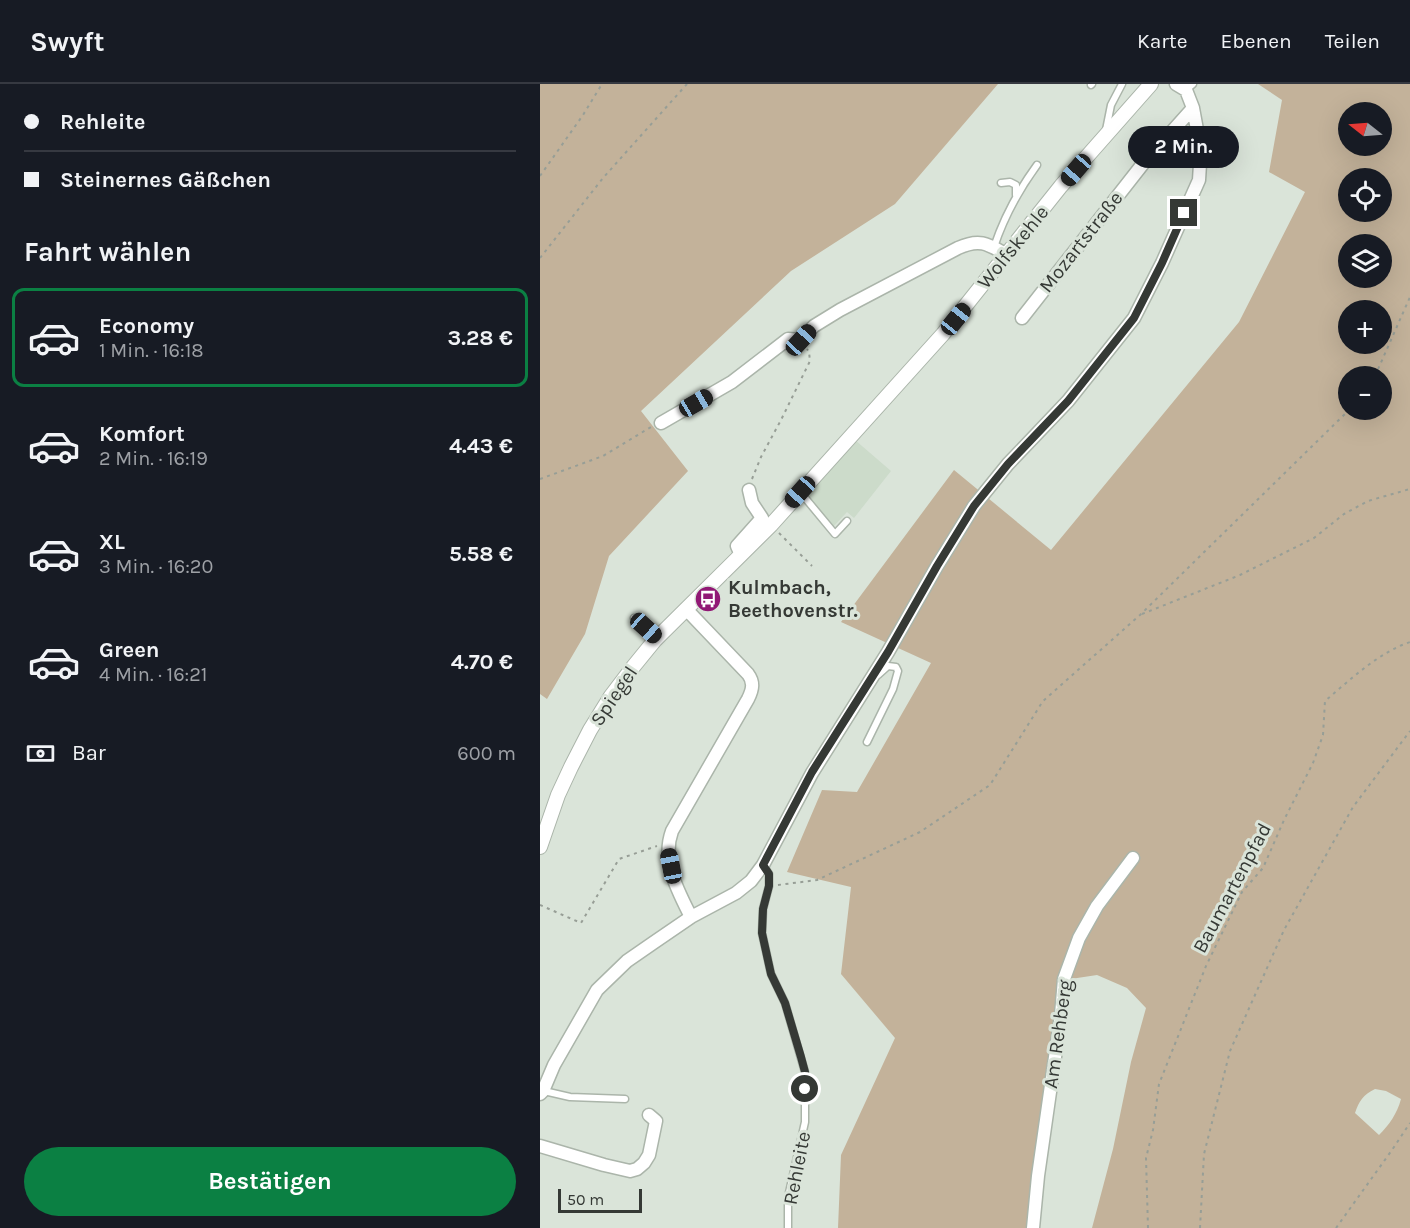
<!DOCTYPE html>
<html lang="de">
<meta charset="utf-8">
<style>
body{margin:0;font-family:Karla,sans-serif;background:#242831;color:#f1f3f6;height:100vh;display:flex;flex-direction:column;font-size:22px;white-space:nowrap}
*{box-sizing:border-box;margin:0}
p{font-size:20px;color:#9ea1a6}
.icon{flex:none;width:33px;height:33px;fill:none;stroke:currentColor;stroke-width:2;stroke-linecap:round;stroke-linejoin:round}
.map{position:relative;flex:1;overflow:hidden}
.panel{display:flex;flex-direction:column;background:#171b24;width:540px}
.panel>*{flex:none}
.guide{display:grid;align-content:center;height:132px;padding:0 24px;background:#171b24}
.needle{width:39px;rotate:287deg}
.buttons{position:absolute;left:798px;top:18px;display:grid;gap:12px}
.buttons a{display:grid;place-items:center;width:54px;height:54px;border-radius:50%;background:#171b24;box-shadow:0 6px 24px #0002;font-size:30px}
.scale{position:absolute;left:18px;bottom:15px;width:84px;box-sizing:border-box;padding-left:6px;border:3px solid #353935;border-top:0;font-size:16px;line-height:21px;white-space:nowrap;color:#353935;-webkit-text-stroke:4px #dae4d9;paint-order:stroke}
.end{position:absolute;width:27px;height:27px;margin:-14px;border:8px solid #353935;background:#fff;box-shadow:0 0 0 3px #fff}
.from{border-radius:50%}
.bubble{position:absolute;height:42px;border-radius:21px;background:#171b24;box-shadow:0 6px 24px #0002;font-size:20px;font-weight:700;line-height:42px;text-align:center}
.car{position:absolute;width:18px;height:36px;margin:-18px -9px;border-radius:8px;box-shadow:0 0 4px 2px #0007;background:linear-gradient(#222 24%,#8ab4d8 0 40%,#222 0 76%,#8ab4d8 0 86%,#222 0)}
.guide b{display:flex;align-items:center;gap:21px;height:57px;font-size:22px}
.guide b+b{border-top:2px solid #363941}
.guide i{width:15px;height:15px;background:#f1f3f6}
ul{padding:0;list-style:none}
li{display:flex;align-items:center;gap:18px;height:99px;margin:0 12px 9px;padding:0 12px;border:3px solid transparent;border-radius:12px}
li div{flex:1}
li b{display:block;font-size:22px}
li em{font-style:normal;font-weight:700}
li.current{border-color:#0b8043}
li>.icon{width:54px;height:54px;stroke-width:1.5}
h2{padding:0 24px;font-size:27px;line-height:72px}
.pay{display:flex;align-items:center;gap:15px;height:66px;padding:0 24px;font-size:22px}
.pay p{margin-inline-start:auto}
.cta{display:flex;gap:12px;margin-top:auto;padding:12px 24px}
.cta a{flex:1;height:69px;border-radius:36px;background:#0b8043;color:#fff;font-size:24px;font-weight:700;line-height:69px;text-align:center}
header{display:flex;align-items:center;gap:36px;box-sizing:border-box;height:84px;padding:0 30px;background:#171b24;border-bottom:2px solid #363941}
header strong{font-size:28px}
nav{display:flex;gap:33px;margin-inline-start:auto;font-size:21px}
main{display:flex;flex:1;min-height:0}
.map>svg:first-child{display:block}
</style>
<header>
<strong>Swyft</strong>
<nav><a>Karte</a><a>Ebenen</a><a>Teilen</a></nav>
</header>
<main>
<section class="panel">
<div class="guide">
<b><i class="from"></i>Rehleite</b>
<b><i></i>Steinernes Gäßchen</b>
</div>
<h2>Fahrt wählen</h2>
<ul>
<li class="current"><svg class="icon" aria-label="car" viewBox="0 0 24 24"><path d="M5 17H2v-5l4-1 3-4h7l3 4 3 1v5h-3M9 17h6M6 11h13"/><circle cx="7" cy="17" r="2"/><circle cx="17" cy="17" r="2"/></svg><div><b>Economy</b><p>1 Min. · 16:18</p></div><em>3.28 €</em></li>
<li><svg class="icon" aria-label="car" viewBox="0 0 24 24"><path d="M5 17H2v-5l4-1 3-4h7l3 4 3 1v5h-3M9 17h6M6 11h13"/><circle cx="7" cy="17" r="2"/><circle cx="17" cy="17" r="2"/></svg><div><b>Komfort</b><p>2 Min. · 16:19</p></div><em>4.43 €</em></li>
<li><svg class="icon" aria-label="car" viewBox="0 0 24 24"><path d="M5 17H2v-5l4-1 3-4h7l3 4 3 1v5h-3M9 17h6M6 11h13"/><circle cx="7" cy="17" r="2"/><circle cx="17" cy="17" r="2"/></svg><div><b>XL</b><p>3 Min. · 16:20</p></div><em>5.58 €</em></li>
<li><svg class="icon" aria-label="car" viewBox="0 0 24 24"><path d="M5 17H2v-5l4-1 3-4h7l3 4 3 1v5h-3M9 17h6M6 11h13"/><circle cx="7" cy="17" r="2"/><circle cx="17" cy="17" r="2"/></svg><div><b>Green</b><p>4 Min. · 16:21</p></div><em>4.70 €</em></li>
</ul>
<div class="pay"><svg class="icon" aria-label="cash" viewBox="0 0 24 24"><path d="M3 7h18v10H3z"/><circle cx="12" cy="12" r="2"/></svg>Bar<p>600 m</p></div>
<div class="cta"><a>Bestätigen</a></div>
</section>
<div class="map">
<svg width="870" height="1144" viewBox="0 0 870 1144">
<rect width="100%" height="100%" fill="#dae4d9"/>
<path fill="#ccdbca" d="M 315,356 L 351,387 L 314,434 L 307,428 L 293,443 L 275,423 L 269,413 L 270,408 Z"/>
<path fill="#c3b29a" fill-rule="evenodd" d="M 0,0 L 458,0 L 355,120 L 251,187 L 101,327 L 148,387 L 69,472 L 45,550 L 7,615 L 0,610 Z
M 718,0 L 870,0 L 870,1144 L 552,1144 L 573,1065 L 591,978 L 606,924 L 587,904 L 557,891 L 524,896 L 493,1144 L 298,1144 L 301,1071 L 355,954 L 301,890 L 311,803 L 247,788 L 282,706 L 317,708 L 391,579 L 301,538 L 414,386 L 511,466 L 699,238 L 765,108 L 729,88 L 742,16 ZM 808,28 L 842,28 L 842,62 L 808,62 ZM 808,94 L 842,94 L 842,128 L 808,128 ZM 808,160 L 842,160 L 842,194 L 808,194 ZM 808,226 L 842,226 L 842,260 L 808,260 ZM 808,292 L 842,292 L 842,326 L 808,326 ZM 835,1005 L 846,1007 L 861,1015 C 857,1030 849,1041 839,1051 L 815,1029 C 819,1017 823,1011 835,1005 Z"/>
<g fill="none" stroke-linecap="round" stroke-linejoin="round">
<defs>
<path id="service" d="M 551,1 L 552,0
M 646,6 L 653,0
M 566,46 L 571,21 L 582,0
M 461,99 L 470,98 L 476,101 L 476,111
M 454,163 C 464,133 478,107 497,81
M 261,409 L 295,450 L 307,437
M 94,534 L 117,553
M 327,658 L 353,605 L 358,587 L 356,583 L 348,582 L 338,591
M 223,781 L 229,790 L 229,802 L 223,825 L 222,849 L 231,890 L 245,919 L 265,988 L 265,1038 L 248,1113 L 248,1144
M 4,1007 L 30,1013 L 85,1015"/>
<path id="minor" d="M 482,234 L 602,81 L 653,24 L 646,6 L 636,0
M 121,339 L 192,298 L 248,255 L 260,256 L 274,242 L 300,226 L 418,164 C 440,154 448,160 467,171
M 201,471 L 197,462 L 222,434 L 212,419 L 209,406
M 146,525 L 208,590 C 214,598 213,605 208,615 L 132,747 C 121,777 138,807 151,833
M 0,1010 L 3,1007 L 14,981 L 57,906 L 87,877 L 113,859 L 151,833 L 196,809 L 211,797 L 223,781 L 272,689 L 348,568 L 397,482 L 434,422 L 468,380 L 528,317 L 594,234 L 622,179 L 659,96 L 660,80 L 660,62 L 653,24
M 0,1062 L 64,1081 L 90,1087 L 97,1085 L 104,1079 L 109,1071 L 116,1037 L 109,1031
M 493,1144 L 498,1092 L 521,931 L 524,895 L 539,854 L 557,822 L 593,774"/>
<path id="tertiary" d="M 0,763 L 18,711 L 31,683 L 50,646 L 71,612 L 93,583 L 115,556 L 231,441 L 403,250 L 521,102 L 611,0"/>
</defs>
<use href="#service" stroke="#abb5aa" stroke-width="9"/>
<use href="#minor" stroke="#abb5aa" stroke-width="15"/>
<use href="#tertiary" stroke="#abb5aa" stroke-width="16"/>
<path stroke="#979e96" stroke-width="2" stroke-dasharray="3 4.5" stroke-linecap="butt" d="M 0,92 L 43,31 L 62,0
M 0,174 L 63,94 L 147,0
M 835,292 L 870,213
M 0,395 L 63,372 L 111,343
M 212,395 L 221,373 L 241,336 L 270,277 L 269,268 L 267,265
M 239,449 L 272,482
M 602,530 L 700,491 L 774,454 L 804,430 L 828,417 L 870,405
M 238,801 L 277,796 L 380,748 L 450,701 L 503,617 L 600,531 L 809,326
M 0,821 L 41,839 L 79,775 L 117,762
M 608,1144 L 606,1074 L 613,1046 L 619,1000 L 666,882 L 702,808 L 723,784 L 744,736 L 773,679 L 783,651 L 785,617 C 811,595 838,569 870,558
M 660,1144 L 664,1070 L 690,967 L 744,846 L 813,723 L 870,647
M 796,1144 L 852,1066 L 870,1039"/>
<use href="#service" stroke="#fff" stroke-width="6"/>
<use href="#minor" stroke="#fff" stroke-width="12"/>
<use href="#tertiary" stroke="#fff" stroke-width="14"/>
</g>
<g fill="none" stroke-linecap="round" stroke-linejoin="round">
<path stroke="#353935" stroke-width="8" d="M 265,1005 L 265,988 L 261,973 L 245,919 L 231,890 L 222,849 L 223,825 L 229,802 L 229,790 L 223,781 L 272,688 L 348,568 L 397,482 L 434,422 L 468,380 L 528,317 L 594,234 L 622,179 L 644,129"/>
</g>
<defs>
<symbol id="bus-disc" viewBox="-11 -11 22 22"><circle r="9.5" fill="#911875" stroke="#dae4d9"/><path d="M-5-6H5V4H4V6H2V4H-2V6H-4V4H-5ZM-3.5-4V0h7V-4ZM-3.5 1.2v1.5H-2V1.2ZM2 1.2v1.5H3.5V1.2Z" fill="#fff"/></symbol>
</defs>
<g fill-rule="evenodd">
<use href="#bus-disc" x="153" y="500" width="30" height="30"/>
</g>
<g text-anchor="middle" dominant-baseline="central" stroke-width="6" stroke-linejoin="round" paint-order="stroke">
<g font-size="20" fill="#353935" stroke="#dae4d9">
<text transform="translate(541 158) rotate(-52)">Mozartstraße</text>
<text transform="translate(473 163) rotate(-51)">Wolfskehle</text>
<text transform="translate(74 612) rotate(-56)">Spiegel</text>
<text transform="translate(692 804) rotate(-62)">Baumartenpfad</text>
<text transform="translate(518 950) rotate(-82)">Am Rehberg</text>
<text transform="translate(257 1084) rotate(-79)">Rehleite</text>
</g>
<g font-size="20" font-weight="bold" fill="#353935" stroke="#dae4d9" text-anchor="start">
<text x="188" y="503">Kulmbach,<tspan x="188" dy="23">Beethovenstr.</tspan></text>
</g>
</g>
</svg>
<div class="buttons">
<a><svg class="needle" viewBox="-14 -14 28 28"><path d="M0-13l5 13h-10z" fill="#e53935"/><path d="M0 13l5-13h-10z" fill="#9ea1a6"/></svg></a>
<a><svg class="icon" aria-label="locate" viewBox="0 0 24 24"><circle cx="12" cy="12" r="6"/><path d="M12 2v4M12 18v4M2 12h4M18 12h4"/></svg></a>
<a><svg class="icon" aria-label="layers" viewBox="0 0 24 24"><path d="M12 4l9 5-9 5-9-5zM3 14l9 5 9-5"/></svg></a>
<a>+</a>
<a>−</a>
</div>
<div class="scale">50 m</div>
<i class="end from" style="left:265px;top:1005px"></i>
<i class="end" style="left:644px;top:129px"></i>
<div class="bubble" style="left:588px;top:42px;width:111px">2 Min.</div>
<i class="car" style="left:536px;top:86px;rotate:221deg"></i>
<i class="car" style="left:416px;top:235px;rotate:39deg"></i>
<i class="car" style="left:261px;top:256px;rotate:43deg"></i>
<i class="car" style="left:156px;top:319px;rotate:60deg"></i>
<i class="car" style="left:260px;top:408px;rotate:222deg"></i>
<i class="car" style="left:106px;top:544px;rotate:132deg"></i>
<i class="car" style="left:131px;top:782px;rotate:349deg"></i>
</div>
</main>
